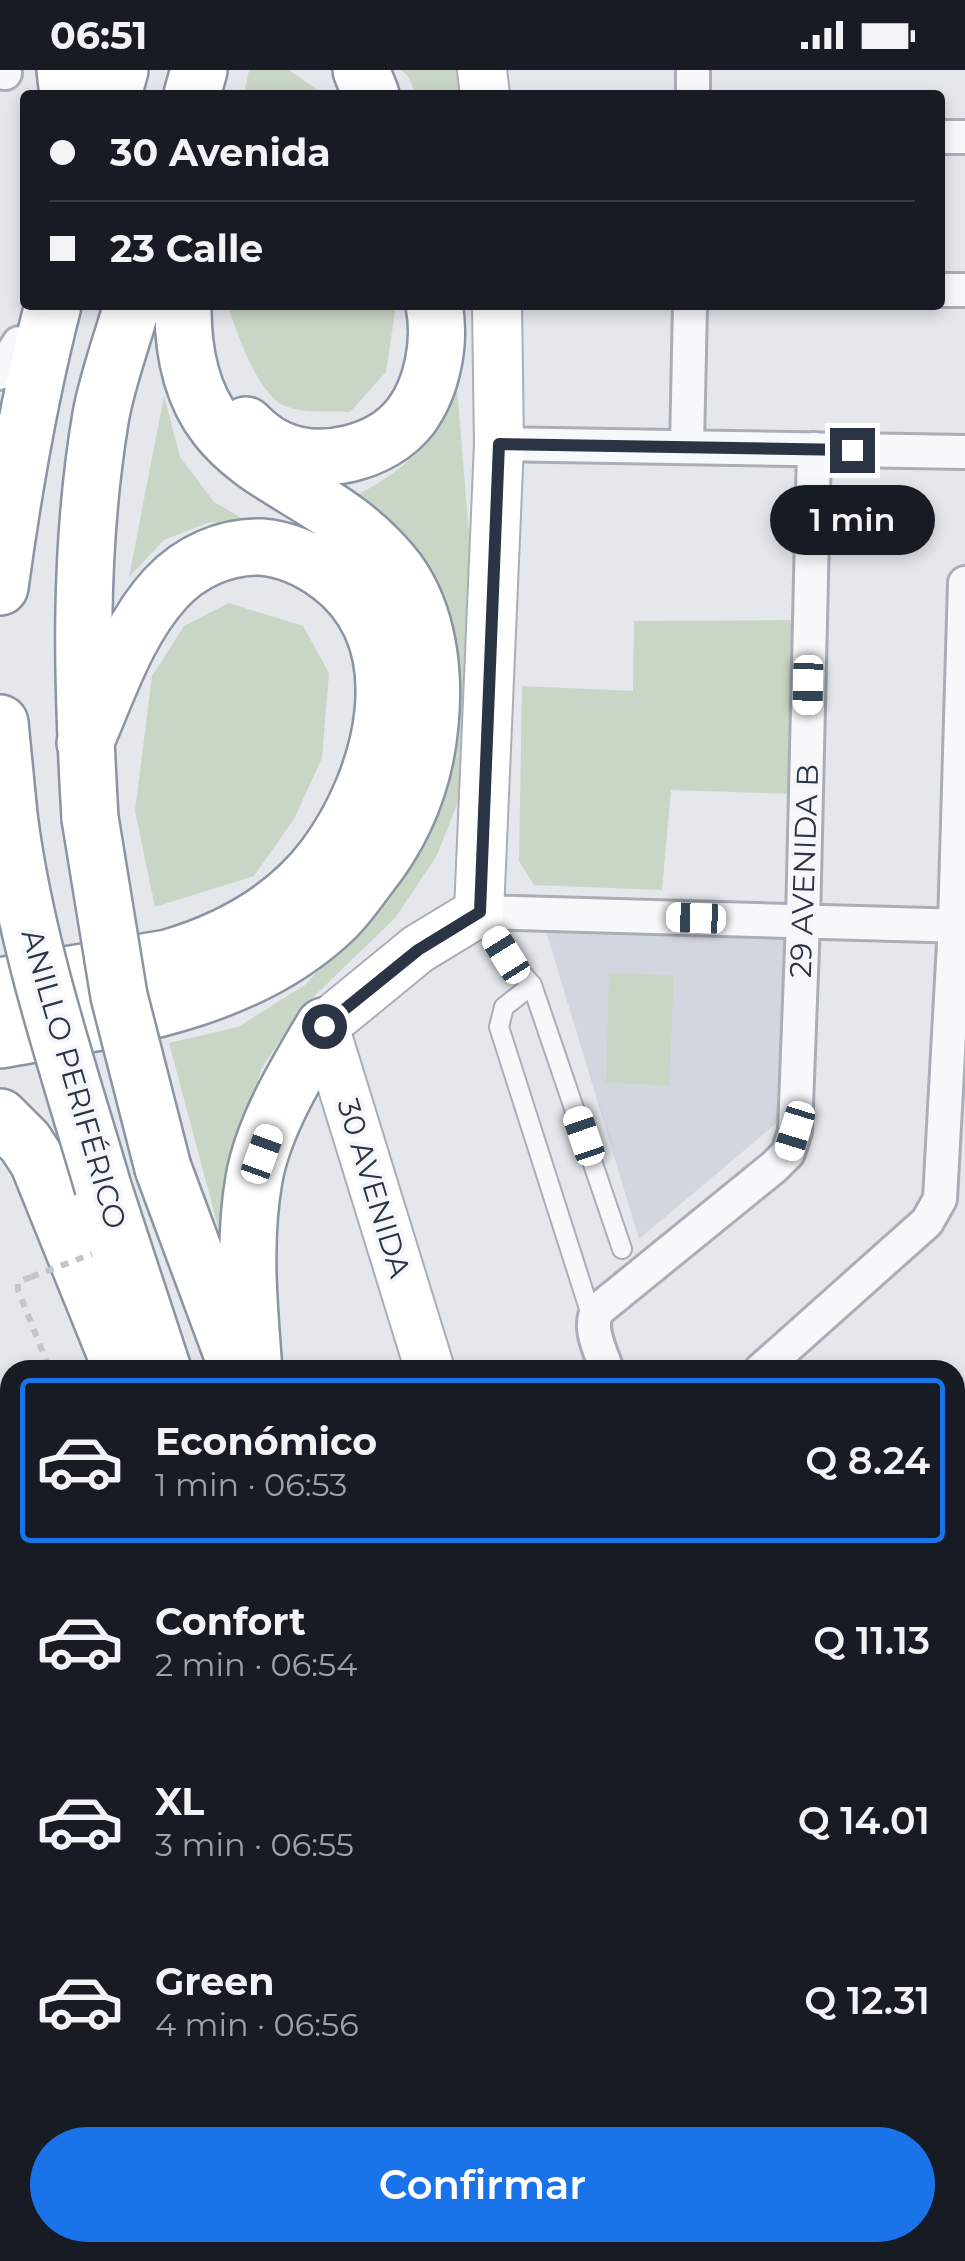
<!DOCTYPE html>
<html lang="es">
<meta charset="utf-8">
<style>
body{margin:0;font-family:Montserrat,sans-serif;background:#20242c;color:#f1f3f6;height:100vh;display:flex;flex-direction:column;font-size:38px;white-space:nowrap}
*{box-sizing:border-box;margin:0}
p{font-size:32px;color:#9ea1a6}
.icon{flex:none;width:55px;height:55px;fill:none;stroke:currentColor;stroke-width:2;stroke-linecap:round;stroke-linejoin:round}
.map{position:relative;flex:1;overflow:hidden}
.drawer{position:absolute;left:0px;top:1290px;width:965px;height:902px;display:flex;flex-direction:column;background:#171b24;border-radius:30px 30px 0 0;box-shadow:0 5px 15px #0003}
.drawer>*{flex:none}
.hud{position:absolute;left:20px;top:20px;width:925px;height:220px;border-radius:10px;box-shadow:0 5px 15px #0003;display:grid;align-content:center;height:220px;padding:0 30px;background:#171b24}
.end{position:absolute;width:45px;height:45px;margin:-22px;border:12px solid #2b3445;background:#fff;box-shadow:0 0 0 5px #fff}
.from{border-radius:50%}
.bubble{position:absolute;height:70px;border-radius:35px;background:#171b24;box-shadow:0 5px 15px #0003;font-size:32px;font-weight:600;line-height:70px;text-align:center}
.car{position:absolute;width:30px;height:60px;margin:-30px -15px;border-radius:12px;box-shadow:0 0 8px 2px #0007;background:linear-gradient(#fff 24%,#345 0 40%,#fff 0 76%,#345 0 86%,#fff 0)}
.hud b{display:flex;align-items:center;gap:35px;height:95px;font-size:38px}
.hud b+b{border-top:2px solid #363941}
.hud i{width:25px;height:25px;background:#f1f3f6}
ul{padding:18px 0 0;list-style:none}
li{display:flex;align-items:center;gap:30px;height:165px;margin:0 20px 15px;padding:0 10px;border:5px solid transparent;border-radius:10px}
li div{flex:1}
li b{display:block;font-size:38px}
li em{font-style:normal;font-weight:600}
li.selected{border-color:#1a73e8}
li>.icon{width:90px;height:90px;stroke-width:1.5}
.action{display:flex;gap:20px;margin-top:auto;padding:20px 30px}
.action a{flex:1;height:115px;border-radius:60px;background:#1a73e8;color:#fff;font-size:40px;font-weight:600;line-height:115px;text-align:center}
.status{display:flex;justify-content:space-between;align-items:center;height:70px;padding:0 50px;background:#171b24;direction:ltr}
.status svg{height:28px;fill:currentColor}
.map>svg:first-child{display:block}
</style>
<div class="status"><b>06:51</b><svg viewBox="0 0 49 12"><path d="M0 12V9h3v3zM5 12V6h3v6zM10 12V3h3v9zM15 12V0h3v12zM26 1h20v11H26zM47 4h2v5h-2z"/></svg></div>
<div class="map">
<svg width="965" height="2191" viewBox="0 0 965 2191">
<rect width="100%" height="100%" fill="#e4e7ec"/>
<path fill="#d2d6de" d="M 540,841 L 790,853 L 779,1051 L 639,1169 Z"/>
<path fill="#c9d6c5" d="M 249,0 L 289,0 L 325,25 L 244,25 Z
M 401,0 L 467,0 L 471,25 L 416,25 L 408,6 Z
M 227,235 L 396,235 L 386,302 L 350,342 C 331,341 296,344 279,333 C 254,314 238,264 227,235 Z
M 455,293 L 470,476 L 458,732 L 437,785 L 395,848 L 303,937 L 262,997 L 232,1098 L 228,1194 L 169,973 L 238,957 L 306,914 L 400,811 L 441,739 L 449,658 L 346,428 C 369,424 416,388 430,369 C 441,353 449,313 455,293 Z
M 164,326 L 180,387 L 214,432 L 259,458 L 210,452 L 164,470 L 129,507 Z
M 229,533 L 303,556 L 329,603 L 322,688 L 294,749 L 254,806 L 155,837 L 135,741 L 152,606 L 184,556 Z
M 799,550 L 793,724 L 671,720 L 662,820 L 534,815 L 519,791 L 522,616 L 633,621 L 634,551 Z
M 609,903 L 674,905 L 669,1016 L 606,1012 Z
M 965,1883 L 965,2148 L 955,2150 L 955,1887 Z"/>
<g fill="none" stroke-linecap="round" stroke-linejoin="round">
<defs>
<path id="lane" d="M 479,842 L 506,885 L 532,915 L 622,1179
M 532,915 L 504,937 L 499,957 L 592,1248"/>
<path id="street" d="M 0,1 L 5,3
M 693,25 L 693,0
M 940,67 L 965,67
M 940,220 L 965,220
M 0,303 L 19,273
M 499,374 L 965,382
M 687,376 L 690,235
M 479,842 L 965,856
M 607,1300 C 601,1282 587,1257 598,1240 L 774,1097 L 788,1083 L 795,1061 L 803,851 L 814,379
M 761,1300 L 927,1152 L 940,1129 L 955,855 L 965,513
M 0,1381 L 10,1411
M 0,1534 L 10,1530
M 955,1564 L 965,1555
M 0,1689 L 10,1686
M 955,1759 L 965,1750
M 0,1852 L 10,1849
M 0,2007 L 10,2018
M 151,2182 L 157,2191
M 299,2182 L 302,2191"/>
<path id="secondary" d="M 482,0 L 485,25
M 430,1300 L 324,956 L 418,879 L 479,842 L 499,374 L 497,235
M 955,1355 L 965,1347
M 424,2182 L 427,2191
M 645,2182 L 648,2191"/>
<path id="highway" d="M 65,0 L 68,25
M 361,0 L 371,25
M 113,25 L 120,0
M 192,25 L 199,0
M 246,355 C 255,364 265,373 277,378 C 319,398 382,384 411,346 C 433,316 441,271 434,235
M 0,517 C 13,422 29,328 53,235
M 0,653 L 9,745
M 90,748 C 82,612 78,481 101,345 C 108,308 122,271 132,235
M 0,916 L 168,888 C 229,870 286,839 325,787 C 383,709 420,573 330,505 C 310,490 286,479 261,477 C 225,476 190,492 166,518 C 127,560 108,621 85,673
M 0,970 C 116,949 247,934 336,847 C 348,835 358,820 369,806 C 404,762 425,711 430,654 C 435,604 429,545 398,502 C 315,393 181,415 183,235
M 0,1047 L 25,1072 L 38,1092 L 122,1300
M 163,1098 L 235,1292
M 103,1117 L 163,1300
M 254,1300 C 249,1237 243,1172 254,1109 C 263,1057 297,1001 324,956
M 480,2182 L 482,2191
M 561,2182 L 564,2191"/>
</defs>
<use href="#lane" stroke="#a9aeb7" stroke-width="22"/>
<use href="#street" stroke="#a9aeb7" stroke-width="38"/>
<use href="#secondary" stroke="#a9aeb7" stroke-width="52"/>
<use href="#highway" stroke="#8b94a3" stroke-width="60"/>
<path stroke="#c2c5cb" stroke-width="6" stroke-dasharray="8 8" stroke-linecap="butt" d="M 31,1207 L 18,1212 L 18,1220 L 50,1300"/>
<use href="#lane" stroke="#f7f8fa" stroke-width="18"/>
<use href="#street" stroke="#f7f8fa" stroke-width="32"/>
<use href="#secondary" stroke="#fff" stroke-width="48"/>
<use href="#highway" stroke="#fff" stroke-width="55"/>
<defs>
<path id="highway-bridge" d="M 9,745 C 25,872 67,994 103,1117
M 90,748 L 119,926 L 163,1098"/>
</defs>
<use href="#highway-bridge" stroke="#8b94a3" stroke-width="60" stroke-linecap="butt"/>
<path stroke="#c2c5cb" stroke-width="6" stroke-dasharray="8 8" stroke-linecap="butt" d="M 31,1207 L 92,1184"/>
<use href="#highway-bridge" stroke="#fff" stroke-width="55"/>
</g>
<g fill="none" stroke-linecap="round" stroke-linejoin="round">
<path stroke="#2b3445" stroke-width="12" d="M 324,956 L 418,880 L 480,842 L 499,374 L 852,380"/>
</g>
<g text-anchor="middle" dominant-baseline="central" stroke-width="8" stroke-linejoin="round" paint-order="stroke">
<g font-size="30" fill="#2b3445" stroke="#f4f6f9">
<text transform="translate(804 801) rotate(-88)">29 AVENIDA B</text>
<text transform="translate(74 1009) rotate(74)">ANILLO PERIFÉRICO</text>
<text transform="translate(374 1118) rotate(73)">30 AVENIDA</text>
</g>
</g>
</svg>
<i class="end from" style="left:324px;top:956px"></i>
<i class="end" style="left:852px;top:380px"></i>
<div class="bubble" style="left:770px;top:415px;width:165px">1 min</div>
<i class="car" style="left:808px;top:615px;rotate:181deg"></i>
<i class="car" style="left:696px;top:848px;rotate:272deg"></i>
<i class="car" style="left:506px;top:885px;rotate:328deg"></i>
<i class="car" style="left:795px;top:1061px;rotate:197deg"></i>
<i class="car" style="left:584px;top:1066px;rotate:341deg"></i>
<i class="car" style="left:262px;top:1084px;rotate:20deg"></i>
<div class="hud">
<b><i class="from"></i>30 Avenida</b>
<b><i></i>23 Calle</b>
</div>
<section class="drawer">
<ul>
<li class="selected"><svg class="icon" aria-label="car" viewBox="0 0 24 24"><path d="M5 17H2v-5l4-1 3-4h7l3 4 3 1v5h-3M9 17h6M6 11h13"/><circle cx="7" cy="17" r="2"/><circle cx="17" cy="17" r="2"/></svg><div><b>Económico</b><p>1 min · 06:53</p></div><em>Q 8.24</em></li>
<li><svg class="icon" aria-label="car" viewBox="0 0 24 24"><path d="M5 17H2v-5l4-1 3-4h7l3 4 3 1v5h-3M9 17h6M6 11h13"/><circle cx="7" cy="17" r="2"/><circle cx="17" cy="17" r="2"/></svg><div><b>Confort</b><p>2 min · 06:54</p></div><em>Q 11.13</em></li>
<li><svg class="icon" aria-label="car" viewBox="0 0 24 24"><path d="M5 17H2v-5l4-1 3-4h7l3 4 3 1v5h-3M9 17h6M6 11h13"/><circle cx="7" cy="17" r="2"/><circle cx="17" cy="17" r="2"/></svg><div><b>XL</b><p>3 min · 06:55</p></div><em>Q 14.01</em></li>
<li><svg class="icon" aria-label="car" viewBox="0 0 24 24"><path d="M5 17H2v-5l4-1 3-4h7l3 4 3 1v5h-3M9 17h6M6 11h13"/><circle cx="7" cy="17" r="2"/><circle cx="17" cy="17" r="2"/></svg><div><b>Green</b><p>4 min · 06:56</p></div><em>Q 12.31</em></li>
</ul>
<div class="action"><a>Confirmar</a></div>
</section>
</div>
